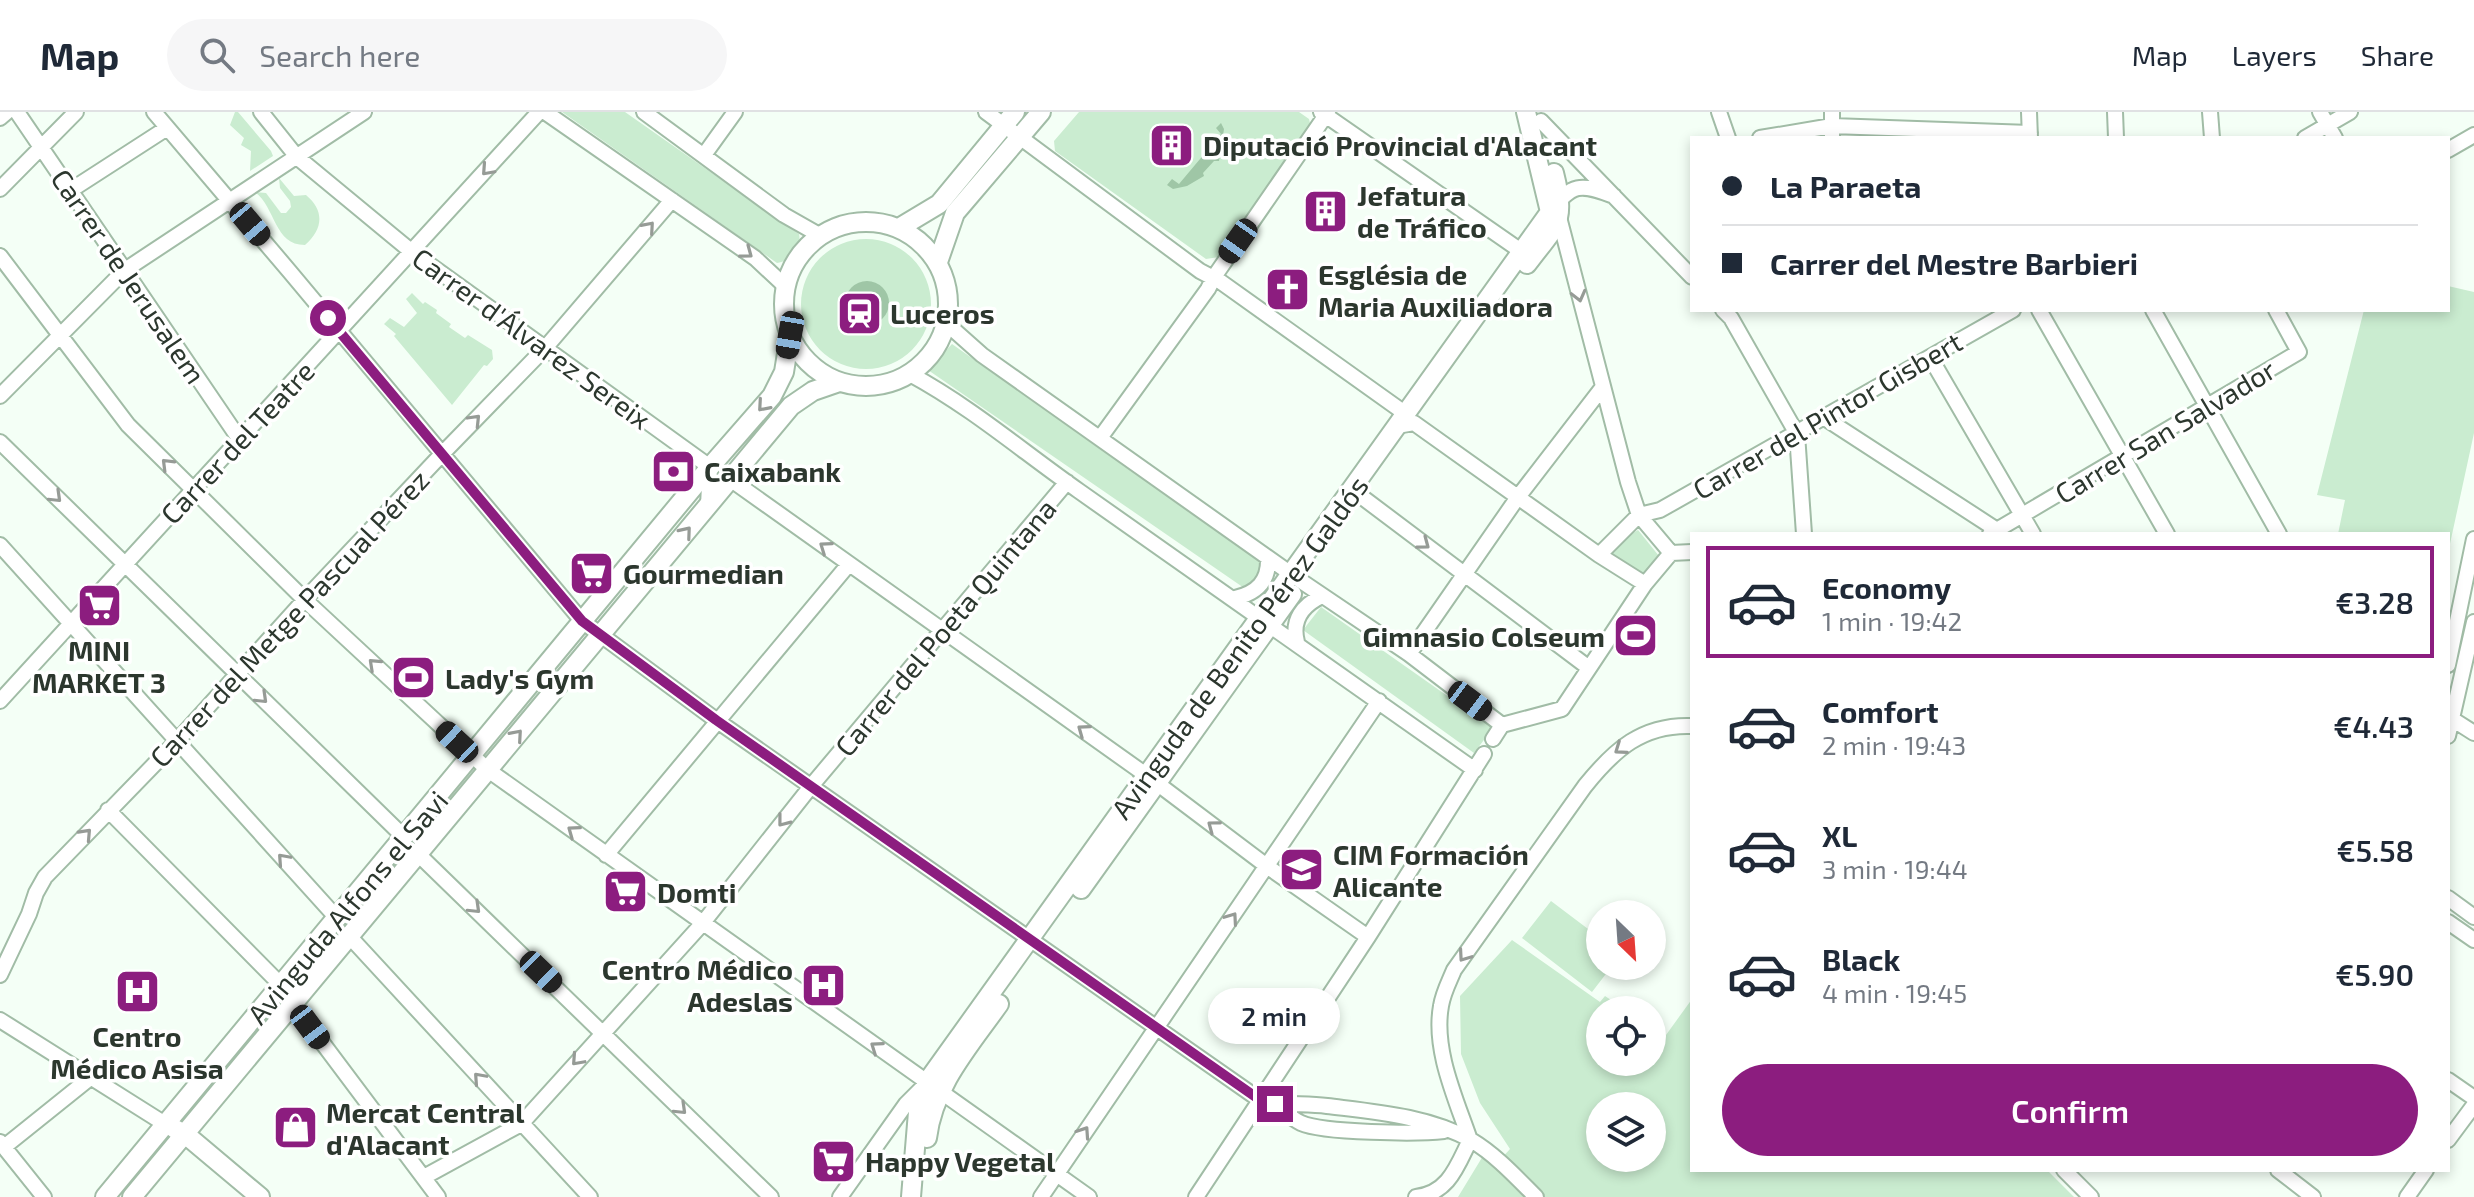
<!DOCTYPE html>
<meta charset="utf-8">
<style>
body{margin:0;font-family:"Exo 2",sans-serif;background:#f6f6f7;color:#1f2937;height:100vh;display:flex;flex-direction:column;font-size:30px;white-space:nowrap}
*{box-sizing:border-box;margin:0}
p{font-size:26px;color:#747a83}
.icon{flex:none;width:44px;height:44px;fill:none;stroke:currentColor;stroke-width:2;stroke-linecap:round;stroke-linejoin:round}
.map{position:relative;flex:1;overflow:hidden}
.details{position:absolute;left:1690px;top:420px;width:760px;height:640px;display:flex;flex-direction:column;background:#fff;border-radius:0px;box-shadow:0 4px 12px #0003}
.details>*{flex:none}
.hud{position:absolute;left:1690px;top:24px;width:760px;height:176px;border-radius:0px;box-shadow:0 4px 12px #0003;display:grid;align-content:center;height:176px;padding:0 32px;background:#fff}
.needle{width:52px;rotate:155deg}
.buttons{position:absolute;left:1586px;top:788px;display:grid;gap:16px}
.buttons a{display:grid;place-items:center;width:80px;height:80px;border-radius:50%;background:#fff;box-shadow:0 4px 12px #0003;font-size:40px}
.end{position:absolute;width:36px;height:36px;margin:-18px;border:10px solid #8c1d7f;background:#fff;box-shadow:0 0 0 4px #fff}
.from{border-radius:50%}
.bubble{position:absolute;height:56px;border-radius:28px;background:#fff;box-shadow:0 4px 12px #0003;font-size:26px;font-weight:600;line-height:56px;text-align:center}
.car{position:absolute;width:24px;height:48px;margin:-24px -12px;border-radius:10px;box-shadow:0 0 6px 2px #0007;background:linear-gradient(#222 24%,#8ab4d8 0 40%,#222 0 76%,#8ab4d8 0 86%,#222 0)}
.hud b{display:flex;align-items:center;gap:28px;height:76px;font-size:30px}
.hud b+b{border-top:2px solid #e0e1e3}
.hud i{width:20px;height:20px;background:#1f2937}
ul{padding:14px 0 0;list-style:none}
li{display:flex;align-items:center;gap:24px;height:112px;margin:0 16px 12px;padding:0 16px;border:4px solid transparent;border-radius:0px}
li div{flex:1}
li b{display:block;font-size:30px}
li em{font-style:normal;font-weight:600}
li.on{border-color:#8c1d7f}
li>.icon{width:72px;height:72px;stroke-width:1.5}
.button{display:flex;gap:16px;margin-top:auto;padding:16px 32px}
.button a{flex:1;height:92px;border-radius:48px;background:#8c1d7f;color:#fff;font-size:32px;font-weight:600;line-height:92px;text-align:center}
header{display:flex;align-items:center;gap:48px;box-sizing:border-box;height:112px;padding:0 40px;background:#fff;border-bottom:2px solid #e0e1e3}
header strong{font-size:38px}
nav{display:flex;gap:44px;margin-inline-start:auto;font-size:28px}
.search{width:560px;height:72px;background:#f6f6f7;display:flex;align-items:center;gap:20px;box-sizing:border-box;padding:0 28px;border-radius:44px;color:#747a83;font-size:30px}
.map>svg:first-child{display:block}
</style>
<header>
<strong>Map</strong>
<div class="search"><svg class="icon" aria-label="search" viewBox="0 0 24 24"><circle cx="10" cy="10" r="6"/><path d="M15 15l6 6"/></svg>Search here</div>
<nav><a>Map</a><a>Layers</a><a>Share</a></nav>
</header>
<div class="map">
<svg width="2474" height="1085" viewBox="0 0 2474 1085">
<rect width="100%" height="100%" fill="#f4fff6"/>
<path fill="#caecd0" fill-rule="evenodd" d="M 235,0 L 238,0 L 271,39 L 273,44 L 250,59 L 251,39 L 241,33 L 244,26 L 230,13 Z
M 562,0 L 625,0 L 799,122 C 802,136 792,149 777,151 Z
M 1079,0 L 1299,0 L 1309,7 L 1311,16 L 1219,145 L 1206,147 L 1055,39 L 1054,29 Z
M 279,66 L 294,84 L 306,83 C 325,99 323,117 305,133 C 274,133 276,96 255,80 L 266,81 L 281,101 L 286,101 L 291,95 L 290,89 L 280,76 Z
M801 192a65 65 0 1 1 130 0a65 65 0 1 1-130 0Z
M 2448,174 L 2474,180 L 2474,321 L 2448,441 L 2448,422 L 2338,422 L 2345,388 L 2317,383 L 2364,198 L 2448,198 Z
M 412,181 L 423,192 L 425,190 L 437,198 L 436,201 L 451,212 L 449,215 L 465,226 L 468,223 L 492,238 L 493,247 L 487,254 L 484,253 L 452,293 L 394,224 L 396,222 L 384,212 L 390,206 L 404,215 L 417,201 L 406,187 Z
M 952,232 L 1264,453 L 1247,478 L 928,258 Z
M 1638,418 L 1659,444 L 1642,466 L 1607,443 L 1620,429 Z
M 1321,495 L 1493,616 L 1474,641 L 1303,518 Z
M 1551,789 L 1600,826 L 1600,854 L 1612,854 L 1592,880 L 1522,826 Z
M 1512,828 L 1600,890 L 1605,884 L 1626,898 L 1600,898 L 1600,950 L 1652,950 L 1652,915 L 1666,923 L 1692,887 L 1692,1058 L 2047,1058 L 2074,1085 L 1458,1085 L 1486,1039 L 1499,1049 L 1510,1037 L 1480,991 L 1461,942 L 1460,884 ZM 1600,994 L 1652,994 L 1652,1046 L 1600,1046 Z"/>
<path fill="#9fc6a6" d="M 1221,11 L 1224,17 L 1219,49 L 1214,49 L 1203,61 L 1204,64 L 1187,74 L 1173,77 L 1167,73 L 1172,67 L 1179,72 L 1221,22 L 1216,16 Z
M845 191a22 22 0 1 1 44 0a22 22 0 1 1-44 0Z"/>
<g fill="none" stroke-linecap="round" stroke-linejoin="round">
<defs>
<path id="minor" d="M 17,0 L 240,328
M 154,0 L 290,160 L 582,509 L 716,608 L 1260,988 C 1282,994 1304,991 1327,994 C 1375,1000 1428,1004 1471,1028 C 1496,1043 1516,1065 1536,1085
M 261,0 L 297,45 L 412,140 L 710,355 L 708,393
M 545,0 L 755,146 L 785,174
M 644,0 L 784,103 L 821,124
M 986,0 L 1200,159 L 1221,170 L 1406,302
M 1321,0 L 1521,139
M 1719,0 L 1728,26
M 2029,0 L 2030,26
M 2115,0 L 2116,26
M 2210,0 L 2212,26
M 2320,0 L 2335,26
M 0,6 L 7,0
M 1541,9 L 1692,165
M 1760,26 L 1832,14 L 2030,21
M 1832,26 L 1832,0
M 2305,26 L 2350,0
M 2448,38 L 2474,23
M 704,43 L 735,0
M 0,77 L 76,0
M 71,78 L 167,16
M 1614,84 C 1580,71 1572,71 1550,100 L 1560,109 L 1628,370 L 1639,403 L 1671,441
M 0,144 L 128,313 L 305,488 L 488,658 L 1089,1085
M 1723,198 L 1731,206 L 1797,322 L 1804,422
M 2039,198 L 2167,422
M 2153,198 L 2279,422
M 946,211 L 982,243 L 1301,469 L 1409,542 L 1502,613
M 1930,245 L 2033,422
M 910,262 C 971,295 1022,339 1079,379 C 1211,471 1343,564 1475,658
M 0,284 L 125,158 L 364,0
M 1823,305 L 1997,418
M 1397,314 L 1414,311 L 1599,443 L 1645,472
M 1100,326 L 1208,177 L 1214,165 L 1328,0
M 0,330 L 404,725
M 730,367 L 1146,663
M 1362,385 L 1589,556
M 1639,403 L 1660,398 L 2013,198
M 1990,422 L 2299,240 L 2276,198
M 0,433 L 336,805
M 1671,441 L 1692,440
M 1599,443 L 1639,403
M 1235,486 C 1257,481 1269,469 1268,446
M 1297,530 C 1291,508 1303,493 1322,484
M 1409,542 L 1518,385 L 1602,276
M 2448,553 L 2474,427
M 0,589 L 539,0
M 2452,607 L 2474,621
M 1502,613 L 1562,597 L 1645,472 L 1671,441
M 2448,624 L 2474,510
M 1493,627 L 1502,613
M 1158,672 L 1268,755 L 1368,825
M 108,698 L 281,873 L 294,893 L 438,1085
M 418,742 L 771,1085
M 606,743 L 849,452
M 2448,786 L 2474,805
M 2448,810 L 2474,828
M 350,825 L 590,1085
M 0,863 L 29,802 L 36,781 L 45,765 L 177,629 L 309,483 L 442,342 L 546,235 L 672,88
M 0,908 L 165,1012
M 2448,968 L 2474,986
M 1276,993 C 1284,999 1292,1007 1301,1011 C 1323,1021 1418,1022 1444,1019
M 1470,1028 C 1456,987 1433,938 1441,894 C 1443,881 1449,870 1454,858 L 1585,674 C 1614,638 1642,612 1692,614
M 2448,1028 L 2474,993
M 0,1030 L 44,1085
M 4,1035 L 90,966
M 2064,1058 L 2091,1085
M 2278,1058 L 2313,1085
M 424,1065 L 521,1012 L 702,812 L 812,673 L 1067,370
M 840,1085 L 906,992 L 924,974
M 1041,1085 L 1379,589
M 1196,1085 L 1368,825 L 1484,642
M 1416,1085 C 1449,1081 1457,1054 1470,1028
M 2407,1085 L 2426,1058"/>
<path id="major" d="M784 192a82 82 0 1 1 164 0a82 82 0 1 1-164 0Z
M 899,116 L 939,92 L 1015,0
M 938,150 L 955,101 L 1041,0
M 1527,152 C 1556,113 1567,111 1554,61
M 1081,777 L 1292,482
M 175,1017 L 185,1022 L 260,1085
M 927,1026 C 933,974 970,933 999,892
M 105,1085 L 710,355 L 772,284 L 784,260 L 790,223
M 132,1085 L 791,294 L 813,279 L 839,270
M 911,1085 L 918,1000 L 927,970 L 1550,100 L 1526,0"/>
</defs>
<use href="#minor" stroke="#a1bca6" stroke-width="18"/>
<use href="#major" stroke="#a1bca6" stroke-width="22"/>
<use href="#minor" stroke="#fff" stroke-width="14"/>
<use href="#major" stroke="#fff" stroke-width="18"/>
</g>
<defs><path id="oneway-chevron" d="M-2-3.5L2.5 0L-2 3.5" fill="none" stroke-width="1.6" stroke-linecap="round" stroke-linejoin="round" transform="scale(2)"/></defs>
<g stroke="#969b96">
<use href="#oneway-chevron" transform="translate(487 58) rotate(132)"/>
<use href="#oneway-chevron" transform="translate(649 115) rotate(-49)"/>
<use href="#oneway-chevron" transform="translate(747 141) rotate(37)"/>
<use href="#oneway-chevron" transform="translate(1579 184) rotate(76)"/>
<use href="#oneway-chevron" transform="translate(763 294) rotate(131)"/>
<use href="#oneway-chevron" transform="translate(475 308) rotate(-46)"/>
<use href="#oneway-chevron" transform="translate(167 352) rotate(-135)"/>
<use href="#oneway-chevron" transform="translate(56 385) rotate(44)"/>
<use href="#oneway-chevron" transform="translate(686 420) rotate(-50)"/>
<use href="#oneway-chevron" transform="translate(1424 432) rotate(37)"/>
<use href="#oneway-chevron" transform="translate(825 435) rotate(-145)"/>
<use href="#oneway-chevron" transform="translate(374 552) rotate(-137)"/>
<use href="#oneway-chevron" transform="translate(262 586) rotate(44)"/>
<use href="#oneway-chevron" transform="translate(1083 618) rotate(-144)"/>
<use href="#oneway-chevron" transform="translate(517 623) rotate(-49)"/>
<use href="#oneway-chevron" transform="translate(1620 637) rotate(145)"/>
<use href="#oneway-chevron" transform="translate(783 709) rotate(128)"/>
<use href="#oneway-chevron" transform="translate(1213 714) rotate(-143)"/>
<use href="#oneway-chevron" transform="translate(573 719) rotate(-144)"/>
<use href="#oneway-chevron" transform="translate(86 722) rotate(-47)"/>
<use href="#oneway-chevron" transform="translate(283 747) rotate(-132)"/>
<use href="#oneway-chevron" transform="translate(475 796) rotate(44)"/>
<use href="#oneway-chevron" transform="translate(1232 806) rotate(-55)"/>
<use href="#oneway-chevron" transform="translate(1464 844) rotate(125)"/>
<use href="#oneway-chevron" transform="translate(876 935) rotate(-145)"/>
<use href="#oneway-chevron" transform="translate(577 948) rotate(132)"/>
<use href="#oneway-chevron" transform="translate(479 966) rotate(-132)"/>
<use href="#oneway-chevron" transform="translate(681 997) rotate(44)"/>
<use href="#oneway-chevron" transform="translate(1084 1020) rotate(-56)"/>
</g>
<g fill="none" stroke-linecap="round" stroke-linejoin="round">
<path stroke="#8c1d7f" stroke-width="10" d="M 328,206 L 582,509 L 716,608 L 1250,981 L 1260,988 L 1275,992"/>
</g>
<defs>
<symbol id="building-square" viewBox="-11 -11 22 22"><rect x="-9" y="-9" width="18" height="18" rx="4" fill="#8c1d7f" stroke="#fff"/><path d="M-4-6H4V6H1V3H-1V6H-4ZM-2.5-4.3h1.7v1.8h-1.7ZM.8-4.3h1.7v1.8H.8ZM-2.5-1h1.7V.8h-1.7ZM.8-1h1.7V.8H.8Z" fill="#fff"/></symbol>
<symbol id="church-square" viewBox="-11 -11 22 22"><rect x="-9" y="-9" width="18" height="18" rx="4" fill="#8c1d7f" stroke="#fff"/><path d="M-1.2-6h2.4v3.5h3.3v2.4h-3.3V6h-2.4V-.1h-3.3v-2.4h3.3Z" fill="#fff"/></symbol>
<symbol id="station-square" viewBox="-11 -11 22 22"><rect x="-9" y="-9" width="18" height="18" rx="4" fill="#8c1d7f" stroke="#fff"/><path d="M-3-6H3Q5-6 5-4V2Q5 4 3 4L4.5 6H3L1.5 4h-3L-3 6H-4.5L-3 4Q-5 4-5 2V-4Q-5-6-3-6ZM-3.5-4v3h7v-3ZM-3.5 1v1.5H-2V1ZM2 1v1.5H3.5V1Z" fill="#fff"/></symbol>
<symbol id="bank-square" viewBox="-11 -11 22 22"><rect x="-9" y="-9" width="18" height="18" rx="4" fill="#8c1d7f" stroke="#fff"/><path d="M-6-4H6V4H-6ZM0-2.3a2.3 2.3 0 1 0 0 4.6a2.3 2.3 0 1 0 0-4.6Z" fill="#fff"/></symbol>
<symbol id="supermarket-square" viewBox="-11 -11 22 22"><rect x="-9" y="-9" width="18" height="18" rx="4" fill="#8c1d7f" stroke="#fff"/><path d="M-6-5.5h2.5l.6 2H6L4.5 2H-2.5L-4.4-4H-6ZM-1.5 3.2a1.3 1.3 0 1 0 .1 0ZM3 3.2a1.3 1.3 0 1 0 .1 0Z" fill="#fff"/></symbol>
<symbol id="stadium-square" viewBox="-11 -11 22 22"><rect x="-9" y="-9" width="18" height="18" rx="4" fill="#8c1d7f" stroke="#fff"/><path d="M0-5a6.5 5 0 1 0 0 10a6.5 5 0 1 0 0-10ZM-3.5-1.8h7v3.6h-7Z" fill="#fff"/></symbol>
<symbol id="university-square" viewBox="-11 -11 22 22"><rect x="-9" y="-9" width="18" height="18" rx="4" fill="#8c1d7f" stroke="#fff"/><path d="M0-5L7-2L0 1L-7-2ZM-4 1L0 2.5L4 1V4Q0 6-4 4Z" fill="#fff"/></symbol>
<symbol id="hospital-square" viewBox="-11 -11 22 22"><rect x="-9" y="-9" width="18" height="18" rx="4" fill="#8c1d7f" stroke="#fff"/><path d="M-5-5h3v3.5h4V-5h3V5h-3V1.5h-4V5h-3Z" fill="#fff"/></symbol>
<symbol id="shop-square" viewBox="-11 -11 22 22"><rect x="-9" y="-9" width="18" height="18" rx="4" fill="#8c1d7f" stroke="#fff"/><path d="M-5-2.5h2.3a2.7 3.5 0 0 1 5.4 0H5L5.5 6h-11ZM-1.5-2.5h3a1.5 2.3 0 0 0-3 0Z" fill="#fff"/></symbol>
</defs>
<g fill-rule="evenodd">
<use href="#building-square" x="1146" y="8" width="51" height="51"/>
<use href="#building-square" x="1300" y="74" width="51" height="51"/>
<use href="#church-square" x="1262" y="152" width="51" height="51"/>
<use href="#station-square" x="834" y="176" width="51" height="51"/>
<use href="#bank-square" x="648" y="334" width="51" height="51"/>
<use href="#supermarket-square" x="566" y="436" width="51" height="51"/>
<use href="#supermarket-square" x="74" y="468" width="51" height="51"/>
<use href="#stadium-square" x="1610" y="498" width="51" height="51"/>
<use href="#stadium-square" x="388" y="540" width="51" height="51"/>
<use href="#university-square" x="1276" y="732" width="51" height="51"/>
<use href="#supermarket-square" x="600" y="754" width="51" height="51"/>
<use href="#hospital-square" x="798" y="848" width="51" height="51"/>
<use href="#hospital-square" x="112" y="854" width="51" height="51"/>
<use href="#shop-square" x="270" y="990" width="51" height="51"/>
<use href="#supermarket-square" x="808" y="1024" width="51" height="51"/>
</g>
<g text-anchor="middle" dominant-baseline="central" stroke-width="7" stroke-linejoin="round" paint-order="stroke">
<g font-size="28" font-weight="bold" fill="#2c372e" stroke="#fff" text-anchor="start">
<text x="1203" y="33">Diputació Provincial d'Alacant</text>
<text x="1357" y="83">Jefatura<tspan x="1357" dy="32">de Tráfico</tspan></text>
<text x="1318" y="162">Església de<tspan x="1318" dy="32">Maria Auxiliadora</tspan></text>
<text x="890" y="201">Luceros</text>
<text x="704" y="359">Caixabank</text>
<text x="623" y="461">Gourmedian</text>
<text x="1605" y="524" text-anchor="end">Gimnasio Colseum</text>
<text x="99" y="538" text-anchor="middle">MINI<tspan x="99" dy="32">MARKET 3</tspan></text>
<text x="445" y="566">Lady's Gym</text>
<text x="1333" y="742">CIM Formación<tspan x="1333" dy="32">Alicante</tspan></text>
<text x="657" y="780">Domti</text>
<text x="793" y="857" text-anchor="end">Centro Médico<tspan x="793" dy="32">Adeslas</tspan></text>
<text x="137" y="924" text-anchor="middle">Centro<tspan x="137" dy="32">Médico Asisa</tspan></text>
<text x="326" y="1000">Mercat Central<tspan x="326" dy="32">d'Alacant</tspan></text>
<text x="865" y="1049">Happy Vegetal</text>
</g>
<g font-size="28" fill="#2c372e" stroke="#fff">
<text transform="translate(129 164) rotate(56)">Carrer de Jerusalem</text>
<text transform="translate(532 226) rotate(36)">Carrer d'Álvarez Sereix</text>
<text transform="translate(1827 303) rotate(-30)">Carrer del Pintor Gisbert</text>
<text transform="translate(2165 319) rotate(-31)">Carrer San Salvador</text>
<text transform="translate(237 330) rotate(-47)">Carrer del Teatre</text>
<text transform="translate(289 506) rotate(-47)">Carrer del Metge Pascual Pérez</text>
<text transform="translate(945 515) rotate(-50)">Carrer del Poeta Quintana</text>
<text transform="translate(1239 535) rotate(-54)">Avinguda de Benito Pérez Galdós</text>
<text transform="translate(347 795) rotate(-50)">Avinguda Alfons el Savi</text>
</g>
</g>
</svg>
<div class="buttons">
<a><svg class="needle" viewBox="-14 -14 28 28"><path d="M0-13l5 13h-10z" fill="#e53935"/><path d="M0 13l5-13h-10z" fill="#747a83"/></svg></a>
<a><svg class="icon" aria-label="locate" viewBox="0 0 24 24"><circle cx="12" cy="12" r="6"/><path d="M12 2v4M12 18v4M2 12h4M18 12h4"/></svg></a>
<a><svg class="icon" aria-label="layers" viewBox="0 0 24 24"><path d="M12 4l9 5-9 5-9-5zM3 14l9 5 9-5"/></svg></a>
</div>
<i class="end from" style="left:328px;top:206px"></i>
<i class="end" style="left:1275px;top:992px"></i>
<div class="bubble" style="left:1208px;top:876px;width:132px">2 min</div>
<i class="car" style="left:250px;top:112px;rotate:140deg"></i>
<i class="car" style="left:1238px;top:129px;rotate:215deg"></i>
<i class="car" style="left:790px;top:223px;rotate:190deg"></i>
<i class="car" style="left:1470px;top:589px;rotate:127deg"></i>
<i class="car" style="left:457px;top:630px;rotate:313deg"></i>
<i class="car" style="left:541px;top:860px;rotate:134deg"></i>
<i class="car" style="left:310px;top:915px;rotate:143deg"></i>
<div class="hud">
<b><i class="from"></i>La Paraeta</b>
<b><i></i>Carrer del Mestre Barbieri</b>
</div>
<section class="details">
<ul>
<li class="on"><svg class="icon" aria-label="car" viewBox="0 0 24 24"><path d="M5 17H2v-5l4-1 3-4h7l3 4 3 1v5h-3M9 17h6M6 11h13"/><circle cx="7" cy="17" r="2"/><circle cx="17" cy="17" r="2"/></svg><div><b>Economy</b><p>1 min · 19:42</p></div><em>€3.28</em></li>
<li><svg class="icon" aria-label="car" viewBox="0 0 24 24"><path d="M5 17H2v-5l4-1 3-4h7l3 4 3 1v5h-3M9 17h6M6 11h13"/><circle cx="7" cy="17" r="2"/><circle cx="17" cy="17" r="2"/></svg><div><b>Comfort</b><p>2 min · 19:43</p></div><em>€4.43</em></li>
<li><svg class="icon" aria-label="car" viewBox="0 0 24 24"><path d="M5 17H2v-5l4-1 3-4h7l3 4 3 1v5h-3M9 17h6M6 11h13"/><circle cx="7" cy="17" r="2"/><circle cx="17" cy="17" r="2"/></svg><div><b>XL</b><p>3 min · 19:44</p></div><em>€5.58</em></li>
<li><svg class="icon" aria-label="car" viewBox="0 0 24 24"><path d="M5 17H2v-5l4-1 3-4h7l3 4 3 1v5h-3M9 17h6M6 11h13"/><circle cx="7" cy="17" r="2"/><circle cx="17" cy="17" r="2"/></svg><div><b>Black</b><p>4 min · 19:45</p></div><em>€5.90</em></li>
</ul>
<div class="button"><a>Confirm</a></div>
</section>
</div>
